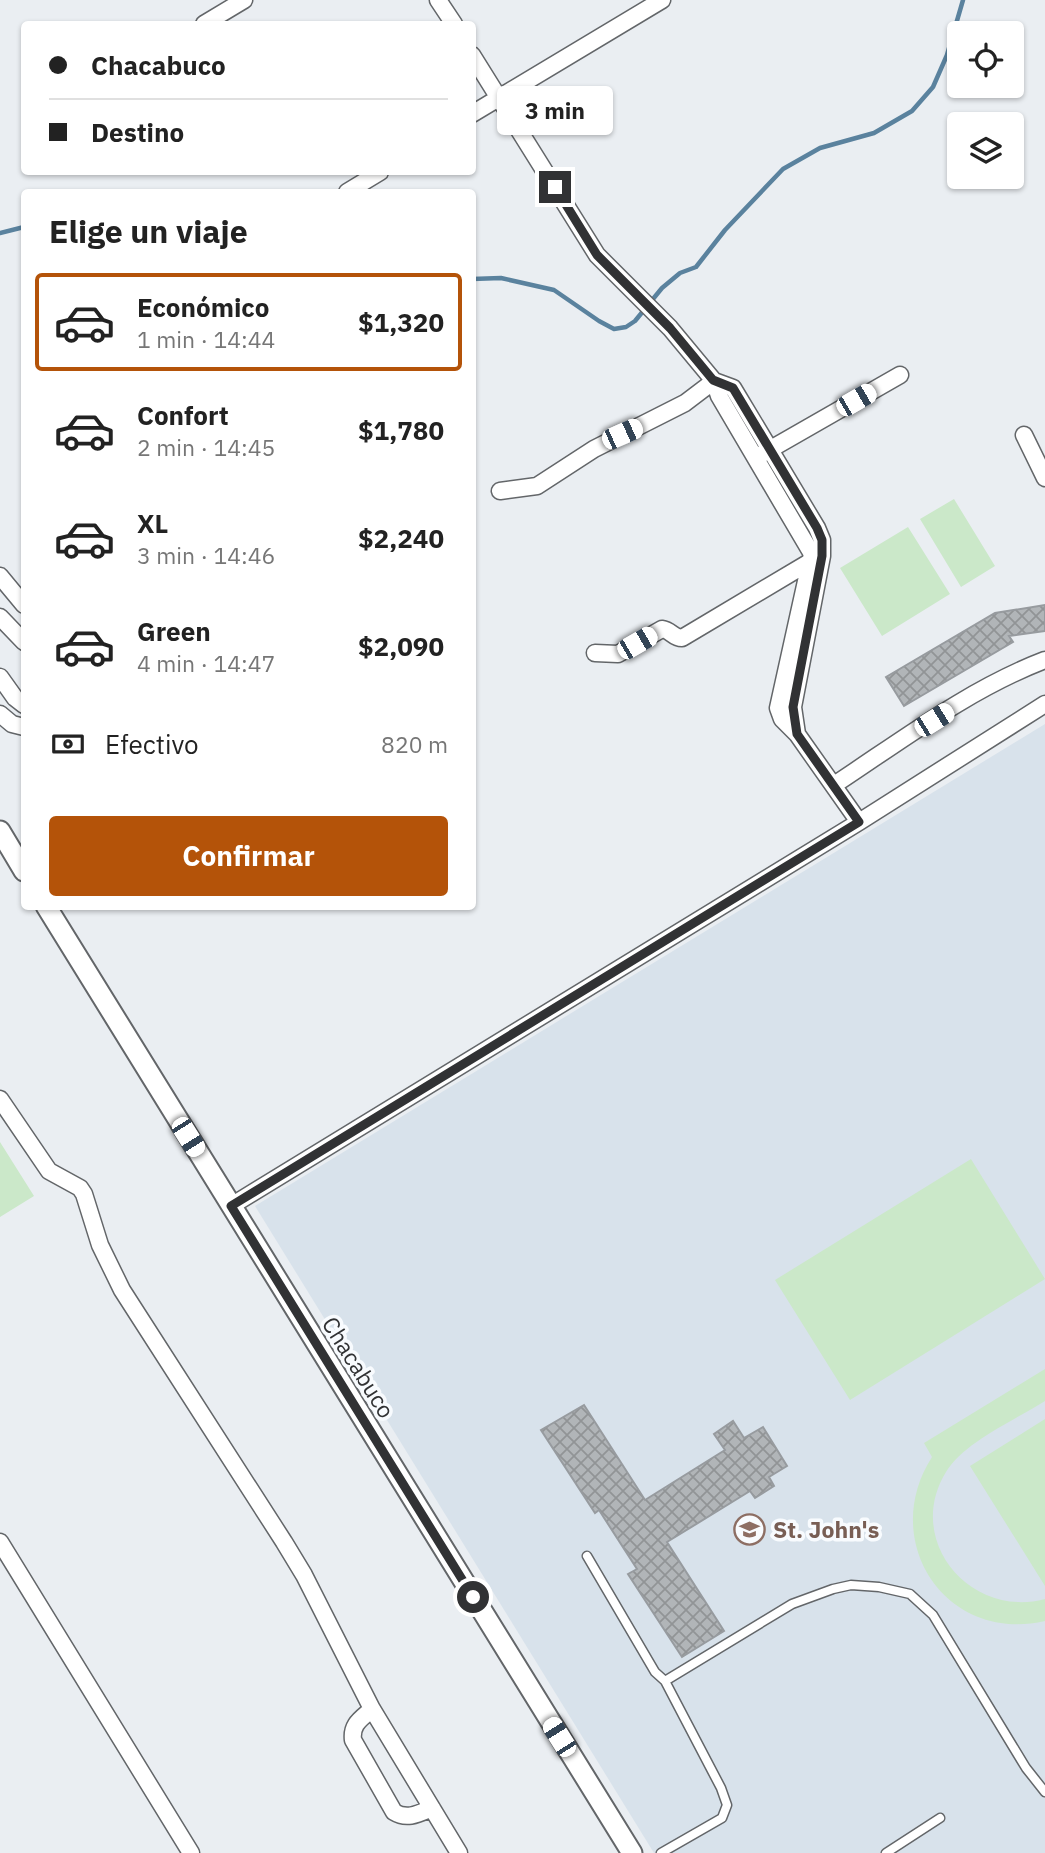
<!DOCTYPE html>
<html lang="es">
<meta charset="utf-8">
<style>
body{margin:0;font-family:"IBM Plex Sans",sans-serif;background:#f6f6f6;color:#222;height:100vh;display:flex;flex-direction:column;font-size:26px;white-space:nowrap}
*{box-sizing:border-box;margin:0}
p{font-size:23px;color:#767676}
.icon{flex:none;width:38px;height:38px;fill:none;stroke:currentColor;stroke-width:2;stroke-linecap:round;stroke-linejoin:round}
.map{position:relative;flex:1;overflow:hidden}
.details{position:absolute;left:21px;top:189px;width:455px;height:721px;display:flex;flex-direction:column;background:#fff;border-radius:7px;box-shadow:0 2px 5px #0004}
.details>*{flex:none}
.guide{position:absolute;left:21px;top:21px;width:455px;height:154px;border-radius:7px;box-shadow:0 2px 5px #0004;display:grid;align-content:center;height:154px;padding:0 28px;background:#fff}
.fabs{position:absolute;left:947px;top:21px;display:grid;gap:14px}
.fabs a{display:grid;place-items:center;width:77px;height:77px;border-radius:7px;background:#fff;box-shadow:0 2px 5px #0004;font-size:35px}
.end{position:absolute;width:32px;height:32px;margin:-16px;border:9px solid #313234;background:#fff;box-shadow:0 0 0 4px #fff}
.from{border-radius:50%}
.bubble{position:absolute;height:49px;border-radius:7px;background:#fff;box-shadow:0 2px 5px #0004;font-size:23px;font-weight:700;line-height:49px;text-align:center}
.car{position:absolute;width:21px;height:42px;margin:-21px -10px;border-radius:9px;box-shadow:0 0 5px 2px #0007;background:linear-gradient(#fff 24%,#345 0 40%,#fff 0 76%,#345 0 86%,#fff 0)}
.guide b{display:flex;align-items:center;gap:24px;height:66px;font-size:26px}
.guide b+b{border-top:2px solid #e0e0e0}
.guide i{width:18px;height:18px;background:#222}
ul{padding:0;list-style:none}
li{display:flex;align-items:center;gap:21px;height:98px;margin:0 14px 10px;padding:0 14px;border:4px solid transparent;border-radius:7px}
li div{flex:1}
li b{display:block;font-size:26px}
li em{font-style:normal;font-weight:700}
li.current{border-color:#b45309}
li>.icon{width:63px;height:63px;stroke-width:1.5}
h2{padding:0 28px;font-size:32px;line-height:84px}
.pay{display:flex;align-items:center;gap:18px;height:77px;padding:0 28px;font-size:26px}
.pay p{margin-inline-start:auto}
.cta{display:flex;gap:14px;margin-top:auto;padding:14px 28px}
.cta a{flex:1;height:80px;border-radius:7px;background:#b45309;color:#fff;font-size:28px;font-weight:700;line-height:80px;text-align:center}
.map>svg:first-child{display:block}
</style>
<div class="map">
<svg width="1045" height="1853" viewBox="0 0 1045 1853">
<defs>
<pattern id="building-cross-hatch" width="8" height="8" patternUnits="userSpaceOnUse" patternTransform="scale(1.75)"><rect width="8" height="8" fill="#b1b5b8"/><path d="M0 0l8 8M0 8l8-8" fill="none" stroke="#919496"/></pattern>
</defs>
<rect width="100%" height="100%" fill="#eaeef2"/>
<path fill="#d8e2eb" d="M 1045,724 L 1045,1853 L 654,1853 L 255,1206 Z"/>
<path fill="#cbe8c9" d="M 954,499 L 995,566 L 961,587 L 920,519 Z
M 908,527 L 950,594 L 882,636 L 840,568 Z
M 0,1142 L 34,1196 L 0,1217 Z
M 971,1159 L 1045,1279 L 850,1400 L 775,1280 Z
M 1045,1369 L 1045,1401 C 1015,1420 964,1442 946,1472 C 904,1540 970,1619 1045,1599 L 1045,1621 C 946,1644 878,1541 932,1457 L 924,1443 Z
M 1045,1419 L 1045,1586 L 970,1466 Z"/>
<g fill="none" stroke-linecap="round" stroke-linejoin="round">
<path stroke="#5a829e" stroke-width="4.5" d="M 0,233 L 24,227
M 472,279 L 501,278 L 554,290 L 599,321 L 614,329 L 626,327 L 635,321 L 662,288 L 680,273 L 696,267 L 725,230 L 783,169 L 820,148 L 874,133 L 912,111 L 933,87 L 947,55 L 963,0"/>
</g>
<path fill="url(#building-cross-hatch)" stroke="#979b9f" stroke-width="2" d="M 1045,605 L 1045,631 L 1009,636 L 1013,642 L 904,706 L 886,677 L 995,613 Z
M 584,1405 L 645,1500 L 725,1450 L 714,1434 L 733,1421 L 744,1438 L 763,1427 L 787,1466 L 769,1477 L 774,1486 L 755,1498 L 750,1491 L 667,1542 L 724,1631 L 682,1657 L 628,1574 L 637,1569 L 599,1510 L 595,1513 L 541,1430 Z"/>
<g fill="none" stroke-linecap="round" stroke-linejoin="round">
<defs>
<path id="service" d="M 587,1556 L 655,1672 L 665,1681 L 721,1788 L 727,1805 L 722,1818 L 661,1853
M 665,1681 L 792,1604 L 833,1589 L 851,1585 L 879,1587 L 910,1594 L 933,1615 L 1026,1768 L 1045,1792
M 886,1853 L 940,1818"/>
<path id="minor" d="M 438,0 L 454,24
M 204,24 L 244,0
M 472,55 L 597,255 L 670,328 L 714,381 L 685,403 L 594,449 L 537,486 L 500,491
M 472,114 L 662,0
M 347,192 L 380,172
M 714,381 L 733,388 L 817,528 L 822,540 L 822,556 L 793,707 L 797,734 L 782,719 L 778,708 L 812,554 L 719,396 Z
M 1024,435 L 1045,478
M 762,454 L 900,375
M 0,576 L 24,605
M 0,617 L 24,642
M 595,653 L 618,654 L 662,629 C 671,630 673,638 682,638 L 813,560
M 0,677 L 15,698 L 24,705
M 0,714 L 12,724 L 24,727
M 797,734 L 859,822
M 834,785 C 901,741 969,689 1045,660
M 0,1099 L 49,1171 L 80,1188 L 84,1194 L 100,1245 L 122,1290 L 284,1542 L 304,1575 L 372,1709 L 459,1853
M 231,1206 L 859,822 L 1045,704
M 0,1542 L 191,1853
M 372,1709 C 361,1719 351,1724 353,1740 L 394,1812 C 407,1820 418,1814 432,1808"/>
<path id="tertiary" d="M 0,831 L 24,871
M 46,906 L 632,1853"/>
</defs>
<use href="#service" stroke="#636669" stroke-width="11"/>
<use href="#minor" stroke="#636669" stroke-width="19"/>
<use href="#tertiary" stroke="#636669" stroke-width="23"/>
<use href="#service" stroke="#fff" stroke-width="8"/>
<use href="#minor" stroke="#fff" stroke-width="16"/>
<use href="#tertiary" stroke="#fff" stroke-width="19"/>
</g>
<g fill="none" stroke-linecap="round" stroke-linejoin="round">
<path stroke="#313234" stroke-width="9" d="M 473,1597 L 231,1206 L 859,822 L 797,734 L 793,707 L 822,556 L 822,540 L 817,528 L 733,388 L 713,380 L 670,328 L 597,255 L 555,187"/>
</g>
<defs>
<symbol id="university-ring" viewBox="-11 -11 22 22"><circle r="9.5" fill="#f8fbfe" stroke="#8d6e63" stroke-width="1.5"/><path d="M0-5L7-2L0 1L-7-2ZM-4 1L0 2.5L4 1V4Q0 6-4 4Z" fill="#8d6e63"/></symbol>
</defs>
<g fill-rule="evenodd">
<use href="#university-ring" x="732" y="1512" width="35" height="35"/>
</g>
<g text-anchor="middle" dominant-baseline="central" stroke-width="7" stroke-linejoin="round" paint-order="stroke">
<g font-size="23" fill="#313234" stroke="#f8fbfe">
<text transform="translate(359 1367) rotate(58)">Chacabuco</text>
</g>
<g font-size="23" font-weight="bold" fill="#785e54" stroke="#f8fbfe" text-anchor="start">
<text x="773" y="1529">St. John's</text>
</g>
</g>
</svg>
<div class="fabs">
<a><svg class="icon" aria-label="locate" viewBox="0 0 24 24"><circle cx="12" cy="12" r="6"/><path d="M12 2v4M12 18v4M2 12h4M18 12h4"/></svg></a>
<a><svg class="icon" aria-label="layers" viewBox="0 0 24 24"><path d="M12 4l9 5-9 5-9-5zM3 14l9 5 9-5"/></svg></a>
</div>
<i class="end from" style="left:473px;top:1597px"></i>
<i class="end" style="left:555px;top:187px"></i>
<div class="bubble" style="left:497px;top:86px;width:116px">3 min</div>
<i class="car" style="left:856px;top:400px;rotate:60deg"></i>
<i class="car" style="left:622px;top:434px;rotate:66deg"></i>
<i class="car" style="left:637px;top:643px;rotate:60deg"></i>
<i class="car" style="left:934px;top:720px;rotate:58deg"></i>
<i class="car" style="left:188px;top:1137px;rotate:148deg"></i>
<i class="car" style="left:559px;top:1737px;rotate:328deg"></i>
<div class="guide">
<b><i class="from"></i>Chacabuco</b>
<b><i></i>Destino</b>
</div>
<section class="details">
<h2>Elige un viaje</h2>
<ul>
<li class="current"><svg class="icon" aria-label="car" viewBox="0 0 24 24"><path d="M5 17H2v-5l4-1 3-4h7l3 4 3 1v5h-3M9 17h6M6 11h13"/><circle cx="7" cy="17" r="2"/><circle cx="17" cy="17" r="2"/></svg><div><b>Económico</b><p>1 min · 14:44</p></div><em>$1,320</em></li>
<li><svg class="icon" aria-label="car" viewBox="0 0 24 24"><path d="M5 17H2v-5l4-1 3-4h7l3 4 3 1v5h-3M9 17h6M6 11h13"/><circle cx="7" cy="17" r="2"/><circle cx="17" cy="17" r="2"/></svg><div><b>Confort</b><p>2 min · 14:45</p></div><em>$1,780</em></li>
<li><svg class="icon" aria-label="car" viewBox="0 0 24 24"><path d="M5 17H2v-5l4-1 3-4h7l3 4 3 1v5h-3M9 17h6M6 11h13"/><circle cx="7" cy="17" r="2"/><circle cx="17" cy="17" r="2"/></svg><div><b>XL</b><p>3 min · 14:46</p></div><em>$2,240</em></li>
<li><svg class="icon" aria-label="car" viewBox="0 0 24 24"><path d="M5 17H2v-5l4-1 3-4h7l3 4 3 1v5h-3M9 17h6M6 11h13"/><circle cx="7" cy="17" r="2"/><circle cx="17" cy="17" r="2"/></svg><div><b>Green</b><p>4 min · 14:47</p></div><em>$2,090</em></li>
</ul>
<div class="pay"><svg class="icon" aria-label="cash" viewBox="0 0 24 24"><path d="M3 7h18v10H3z"/><circle cx="12" cy="12" r="2"/></svg>Efectivo<p>820 m</p></div>
<div class="cta"><a>Confirmar</a></div>
</section>
</div>
